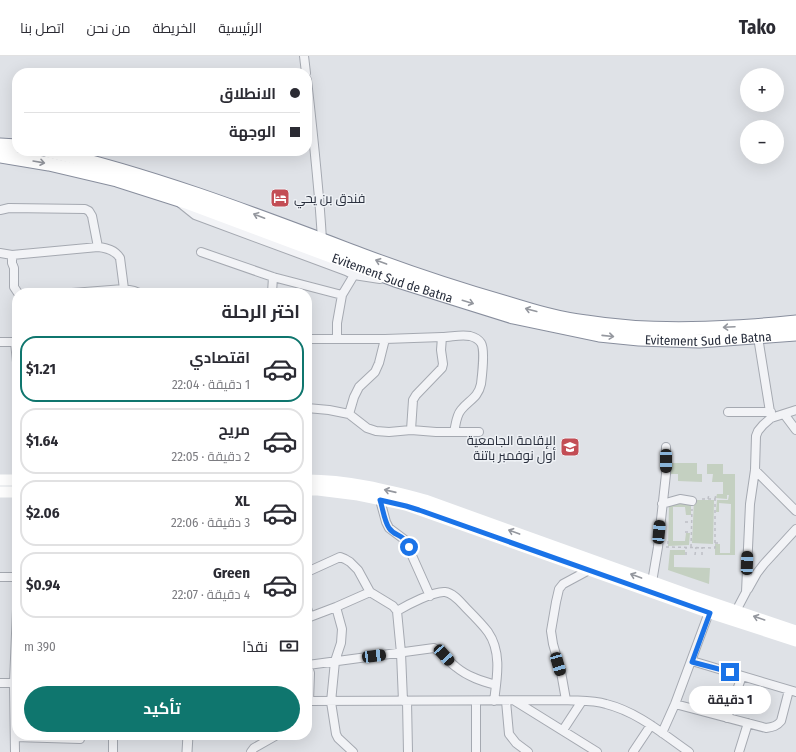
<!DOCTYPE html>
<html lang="ar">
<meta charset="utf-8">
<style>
body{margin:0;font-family:"Fira Sans Condensed",Cairo,sans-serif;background:#f2f2f3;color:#2b2b33;direction:rtl;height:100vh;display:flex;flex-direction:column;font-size:15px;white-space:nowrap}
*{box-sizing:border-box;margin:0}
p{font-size:13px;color:#7c7c81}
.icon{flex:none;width:22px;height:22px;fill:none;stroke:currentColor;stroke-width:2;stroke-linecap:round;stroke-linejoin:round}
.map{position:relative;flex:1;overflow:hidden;direction:ltr}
.details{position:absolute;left:12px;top:232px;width:300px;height:452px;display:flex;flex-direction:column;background:#fff;border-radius:16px;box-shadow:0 4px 16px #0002;direction:rtl}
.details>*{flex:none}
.banner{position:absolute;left:12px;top:12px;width:300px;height:88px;border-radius:16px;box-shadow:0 4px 16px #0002;direction:rtl;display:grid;align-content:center;height:88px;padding:0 12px;background:#fff}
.tools{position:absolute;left:740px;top:12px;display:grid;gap:8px}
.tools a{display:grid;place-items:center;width:44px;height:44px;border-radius:50%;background:#fff;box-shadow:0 4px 16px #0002;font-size:20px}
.end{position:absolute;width:18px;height:18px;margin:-9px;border:5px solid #1a73e8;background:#fff;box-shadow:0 0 0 2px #fff}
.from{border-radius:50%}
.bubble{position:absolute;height:28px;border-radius:14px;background:#fff;box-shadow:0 4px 16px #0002;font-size:13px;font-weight:700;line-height:28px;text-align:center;direction:rtl}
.car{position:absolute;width:12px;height:24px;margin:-12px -6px;border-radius:5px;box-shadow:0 0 3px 1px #0007;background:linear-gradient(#222 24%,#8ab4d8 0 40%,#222 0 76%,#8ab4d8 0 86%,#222 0)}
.banner b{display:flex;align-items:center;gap:14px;height:38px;font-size:15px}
.banner b+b{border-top:1px solid #e1e1e2}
.banner i{width:10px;height:10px;background:#2b2b33}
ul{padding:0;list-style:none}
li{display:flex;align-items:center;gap:12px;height:66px;margin:0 8px 6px;padding:0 4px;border:2px solid #e1e1e2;border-radius:16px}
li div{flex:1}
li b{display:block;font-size:15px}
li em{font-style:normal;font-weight:700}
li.current{border-color:#0f766e}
li>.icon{width:36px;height:36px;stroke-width:1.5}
h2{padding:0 12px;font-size:18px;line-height:48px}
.pay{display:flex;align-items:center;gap:10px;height:44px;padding:0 12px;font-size:15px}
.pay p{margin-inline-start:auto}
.action{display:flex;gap:8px;margin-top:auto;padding:8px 12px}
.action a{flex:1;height:46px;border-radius:24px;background:#0f766e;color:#fff;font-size:16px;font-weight:700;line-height:46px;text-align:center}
header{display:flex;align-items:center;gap:24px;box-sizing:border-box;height:56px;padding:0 20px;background:#fff;border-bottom:1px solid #e1e1e2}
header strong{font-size:19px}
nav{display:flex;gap:22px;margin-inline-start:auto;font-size:14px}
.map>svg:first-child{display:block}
</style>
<header>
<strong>Tako</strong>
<nav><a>الرئيسية</a><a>الخريطة</a><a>من نحن</a><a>اتصل بنا</a></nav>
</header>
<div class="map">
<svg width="796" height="696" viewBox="0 0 796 696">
<rect width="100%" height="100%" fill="#dfe2e7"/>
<path fill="#c4d0c1" d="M 668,407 L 697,407 L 697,418 L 702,418 L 702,426 L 678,425 L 678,418 L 669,418 Z
M 707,408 L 723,408 L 723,418 L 735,418 L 735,499 L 715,499 L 715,488 L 720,488 L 720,497 L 730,497 L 731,448 L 719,447 L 719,456 L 716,456 L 717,444 L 728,444 L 729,439 L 727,439 L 727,443 L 716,442 L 717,438 L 723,438 L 723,426 L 712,426 L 713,418 L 707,418 Z
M 694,444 L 714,444 L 713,488 L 692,487 Z
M 680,445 L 691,446 L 691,459 L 686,459 L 685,451 L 673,451 L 673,485 L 685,485 L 686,477 L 690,477 L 689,489 L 668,490 L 669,450 Z
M 670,494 L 685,494 L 685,499 L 674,499 L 674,511 L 710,512 L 709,528 L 668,514 Z"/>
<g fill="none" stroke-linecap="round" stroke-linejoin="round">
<defs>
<path id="minor" d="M 304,0 L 306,17
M 307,24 C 313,77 319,130 322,184
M 180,147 L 195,159 L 346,215 L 354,219 L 380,223
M 0,154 L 9,152 L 85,153 L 89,155 L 92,160 L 98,191 C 107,192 115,194 120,202 L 124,233 L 134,235 L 139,237
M 201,196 L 273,221 L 342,239
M 0,197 L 12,199 L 12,207 L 14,212 L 14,231 L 18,237
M 12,199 L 98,191
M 72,237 L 124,233
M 272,237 L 273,221
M 442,281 C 451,281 461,278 470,280 C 474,281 479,284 481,287 C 485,293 482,320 481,328 C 478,342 469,344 461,354 C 456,360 456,368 454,376
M 758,281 L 771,362
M 307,283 L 385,283 L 442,281 L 441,294 L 443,308 L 442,312 L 416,339 L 413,344 L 411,374
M 337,283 L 337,267 L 342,239 L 354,219
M 0,286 L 17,286
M 15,286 L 17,306
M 307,352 L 329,354 L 349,358 L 367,372 L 376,375 L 389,376 L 411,374 L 436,376 L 479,376
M 728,356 L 771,356
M 349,358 L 354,341 L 359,331 L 375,316 L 379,307 L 385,283
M 784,358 L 796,374
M 755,414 L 796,455
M 380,444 L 386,466 L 389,472 L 405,484 L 430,540
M 662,448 L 680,443 L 692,445
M 307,516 L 340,501 L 345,503 L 350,506 L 358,514 L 370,536 L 393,550 L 397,555 L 401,597 L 403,645
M 0,521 L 17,521
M 652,526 L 658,491 L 666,418 L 666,391
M 748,533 L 757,517 L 764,508 L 796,473
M 336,551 L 342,573 L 341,587 L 335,605 L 331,646 L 336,678 L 338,682 L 353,696
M 307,552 L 310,561
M 397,555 C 407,549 434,535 445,536 C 454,537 461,547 467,553 C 474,560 482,568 488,576 C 502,596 497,622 494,645
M 736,555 L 746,536 L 750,448 L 755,414 L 756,380 L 758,375 L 763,369 L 771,362 L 796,354
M 307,562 L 336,551 L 370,536
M 692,605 L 796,636
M 307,608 L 310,617 L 309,645
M 308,609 L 434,592 C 444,598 448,605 456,611 C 468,621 482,625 496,629
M 0,627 L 17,627
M 566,644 L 561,616 L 553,588 L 551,575 L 556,546 L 559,533 L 563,528 L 589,514
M 307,645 L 566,644 C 580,645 593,644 606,648 C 638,656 663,678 689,696
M 407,645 L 408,696
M 476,645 L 476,696
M 506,645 L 509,678 L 516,687 L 528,696
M 515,645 L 597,696
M 675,648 L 766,672 C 773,671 777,670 781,665 L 789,634
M 727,662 L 742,620
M 563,674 L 582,645
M 662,677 L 675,648 L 711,551
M 15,681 L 80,683
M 15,696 L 14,627 L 17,553
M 113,696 L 113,679
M 251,696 L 254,692 L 277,679
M 633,696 L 651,669
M 739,696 L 748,667"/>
<path id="tertiary" d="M 187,696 L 188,679"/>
<g id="trunk">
<path d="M 0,89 L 17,90"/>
<path d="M 48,95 C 156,120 259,160 362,199 C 410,217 458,233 507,247 C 533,255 559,263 586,266 C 635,274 685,274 734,271 C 755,270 775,268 796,266"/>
<path id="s1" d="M 0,100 L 49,108 L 117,124 L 186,146 L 395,224 L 513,261 L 599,279 L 639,283 L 699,285 L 796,278"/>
</g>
</defs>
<use href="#minor" stroke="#a5a9b1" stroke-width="10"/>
<use href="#tertiary" stroke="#a5a9b1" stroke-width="11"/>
<use href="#trunk" stroke="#888e9d" stroke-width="15"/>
<path stroke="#bec0c6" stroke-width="1.5" stroke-dasharray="3 3" stroke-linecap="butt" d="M 708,443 L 709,438
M 715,443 L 716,438
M 685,466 L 692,466
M 685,476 L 691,476
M 668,485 L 668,491
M 715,487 L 720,487
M 666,491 L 715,492 L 715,443 L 700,443
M 691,491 L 692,453
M 686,499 L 686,491
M 695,499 L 696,491
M 702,499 L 702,491"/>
<use href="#minor" stroke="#f2f3f6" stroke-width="8"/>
<use href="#tertiary" stroke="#f2f3f6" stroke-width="9"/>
<path stroke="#fff" stroke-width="11" d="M 0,424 L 17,424
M 307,424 C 347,424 387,434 425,444 L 692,540 L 796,575
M 307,434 L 318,434 L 358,439 L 406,449 L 485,477 L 710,557 L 796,585
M 0,436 L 17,436"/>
<use href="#trunk" stroke="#fff" stroke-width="13"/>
</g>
<defs><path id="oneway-shaft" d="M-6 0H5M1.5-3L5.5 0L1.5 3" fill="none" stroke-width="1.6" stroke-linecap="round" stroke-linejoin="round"/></defs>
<g stroke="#94979e">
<use href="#oneway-shaft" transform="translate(39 106) rotate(10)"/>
<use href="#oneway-shaft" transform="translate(259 160) rotate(-159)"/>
<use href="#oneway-shaft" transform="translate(381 206) rotate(-160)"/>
<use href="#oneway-shaft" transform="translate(468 246) rotate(17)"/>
<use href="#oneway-shaft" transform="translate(531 254) rotate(-165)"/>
<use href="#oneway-shaft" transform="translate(729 271) rotate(177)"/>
<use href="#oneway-shaft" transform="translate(608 280) rotate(6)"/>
<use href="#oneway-shaft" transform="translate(390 435) rotate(-167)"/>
<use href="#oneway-shaft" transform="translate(514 476) rotate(-160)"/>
<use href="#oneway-shaft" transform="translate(636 520) rotate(-160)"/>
<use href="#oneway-shaft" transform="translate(759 562) rotate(-161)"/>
</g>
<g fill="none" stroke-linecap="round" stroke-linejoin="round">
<path stroke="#1a73e8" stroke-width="5" d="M 409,491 C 403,477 395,481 389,472 C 384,464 383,453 380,444 L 406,450 L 419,454 L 710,557 L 692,606 L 730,616"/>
</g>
<defs>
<symbol id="hotel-square" viewBox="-11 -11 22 22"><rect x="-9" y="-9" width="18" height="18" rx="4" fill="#c34d55" stroke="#eef1f5"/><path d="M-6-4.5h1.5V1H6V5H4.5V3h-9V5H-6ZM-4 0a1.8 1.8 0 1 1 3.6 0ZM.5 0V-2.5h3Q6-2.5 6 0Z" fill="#fff"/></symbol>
<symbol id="university-square" viewBox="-11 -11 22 22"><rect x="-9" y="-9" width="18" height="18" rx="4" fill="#c34d55" stroke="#eef1f5"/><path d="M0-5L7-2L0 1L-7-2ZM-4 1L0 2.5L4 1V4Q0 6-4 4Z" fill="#fff"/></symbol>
</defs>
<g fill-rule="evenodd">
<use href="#hotel-square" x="269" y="131" width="22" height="22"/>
<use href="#university-square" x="559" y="380" width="22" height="22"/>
</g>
<g text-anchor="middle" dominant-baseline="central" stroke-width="3" stroke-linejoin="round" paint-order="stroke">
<g font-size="13" fill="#292f3d" stroke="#eef1f5" text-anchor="start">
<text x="294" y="142">فندق بن يحي</text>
<text x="556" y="384" text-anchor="end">الإقامة الجامعية<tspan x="556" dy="15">أول نوفمبر باتنة</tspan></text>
</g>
<g font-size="13" fill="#292f3d" stroke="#eef1f5">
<text stroke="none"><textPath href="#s1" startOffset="412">Evitement Sud de Batna</textPath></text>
<text stroke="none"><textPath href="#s1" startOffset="736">Evitement Sud de Batna</textPath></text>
</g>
</g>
</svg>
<div class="tools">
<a>+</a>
<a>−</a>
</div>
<i class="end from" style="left:409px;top:491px"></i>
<i class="end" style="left:730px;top:616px"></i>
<div class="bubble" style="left:689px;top:630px;width:82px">1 دقيقة</div>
<i class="car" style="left:666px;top:405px;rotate:180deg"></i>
<i class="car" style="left:659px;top:476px;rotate:5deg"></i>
<i class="car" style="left:747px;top:507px;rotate:2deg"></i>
<i class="car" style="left:444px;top:599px;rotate:138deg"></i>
<i class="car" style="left:374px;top:600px;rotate:83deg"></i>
<i class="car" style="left:558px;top:608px;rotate:164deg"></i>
<div class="banner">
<b><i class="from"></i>الانطلاق</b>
<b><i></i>الوجهة</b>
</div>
<section class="details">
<h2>اختر الرحلة</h2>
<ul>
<li class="current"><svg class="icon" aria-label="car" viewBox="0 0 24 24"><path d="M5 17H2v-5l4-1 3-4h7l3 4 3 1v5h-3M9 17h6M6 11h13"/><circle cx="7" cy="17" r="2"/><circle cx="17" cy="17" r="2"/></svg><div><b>اقتصادي</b><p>1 دقيقة · 22:04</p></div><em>$1.21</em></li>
<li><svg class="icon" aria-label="car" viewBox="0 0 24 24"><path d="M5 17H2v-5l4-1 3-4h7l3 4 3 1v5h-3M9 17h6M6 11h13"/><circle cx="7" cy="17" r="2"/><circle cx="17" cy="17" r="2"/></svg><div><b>مريح</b><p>2 دقيقة · 22:05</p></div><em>$1.64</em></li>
<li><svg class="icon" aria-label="car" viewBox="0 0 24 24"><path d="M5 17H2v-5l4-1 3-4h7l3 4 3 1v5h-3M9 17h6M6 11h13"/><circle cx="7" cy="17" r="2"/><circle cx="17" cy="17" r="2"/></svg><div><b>XL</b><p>3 دقيقة · 22:06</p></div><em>$2.06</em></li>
<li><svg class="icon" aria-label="car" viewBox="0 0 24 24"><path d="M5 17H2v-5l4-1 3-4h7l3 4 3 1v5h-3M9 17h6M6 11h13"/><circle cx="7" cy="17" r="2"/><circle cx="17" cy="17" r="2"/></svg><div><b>Green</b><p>4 دقيقة · 22:07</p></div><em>$0.94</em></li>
</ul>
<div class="pay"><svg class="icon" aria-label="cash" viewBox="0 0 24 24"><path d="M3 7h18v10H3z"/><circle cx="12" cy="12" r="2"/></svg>نقدًا<p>390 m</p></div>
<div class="action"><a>تأكيد</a></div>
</section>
</div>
